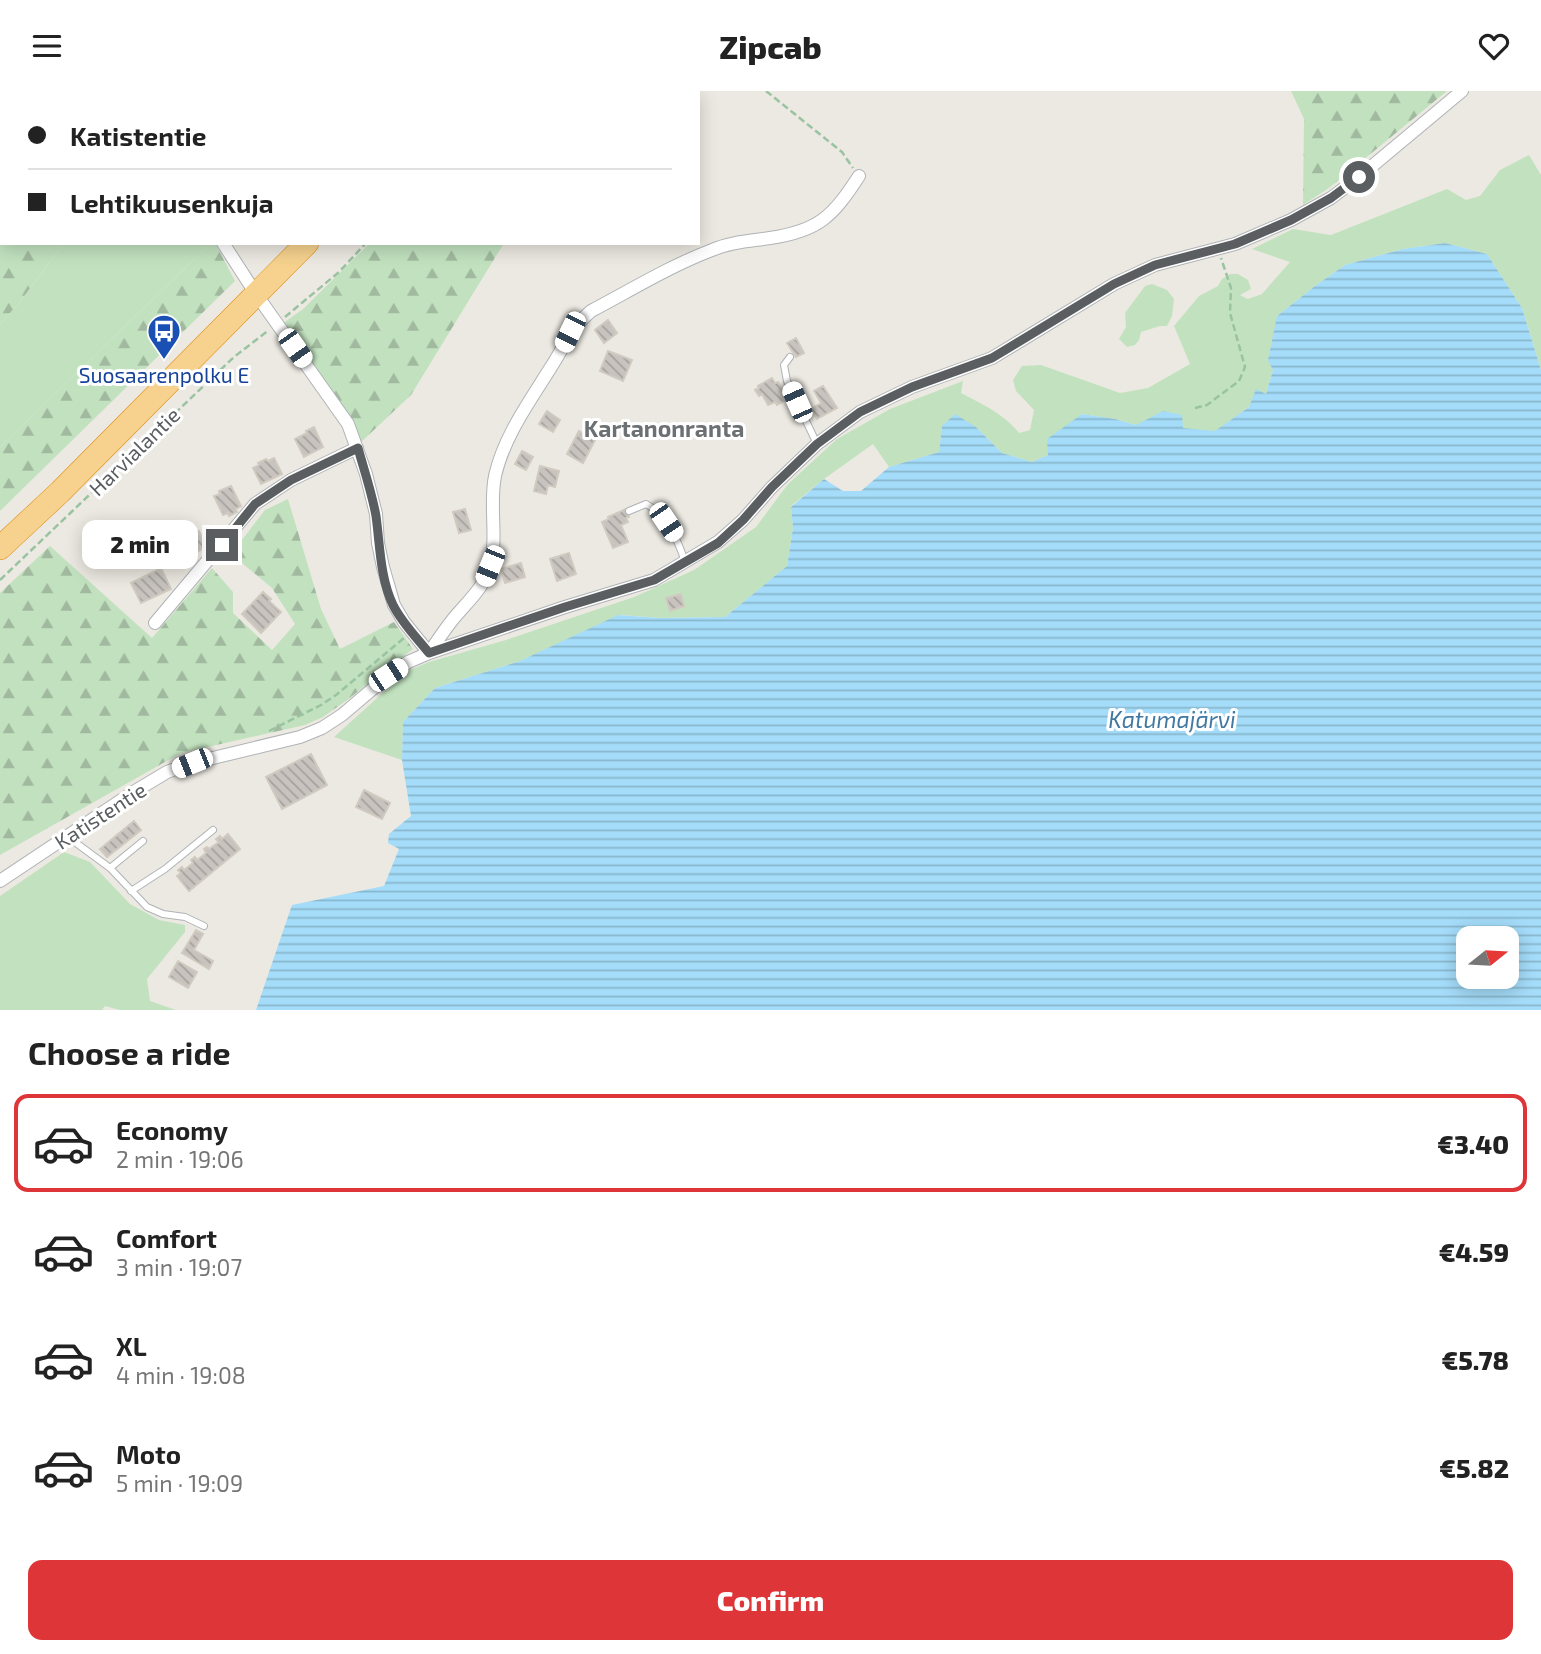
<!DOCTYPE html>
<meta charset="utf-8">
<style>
body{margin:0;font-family:"Exo 2",sans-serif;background:#f2f2f2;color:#222;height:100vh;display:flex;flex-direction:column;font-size:26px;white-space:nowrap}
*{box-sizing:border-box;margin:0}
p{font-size:23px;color:#767676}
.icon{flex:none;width:38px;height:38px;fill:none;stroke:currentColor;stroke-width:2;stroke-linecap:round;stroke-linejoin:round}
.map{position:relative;height:919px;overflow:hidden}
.side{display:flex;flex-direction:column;background:#fff;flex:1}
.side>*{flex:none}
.hud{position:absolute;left:0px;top:0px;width:700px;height:154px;box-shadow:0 4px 18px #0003;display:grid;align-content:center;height:154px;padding:0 28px;background:#fff}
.needle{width:46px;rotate:72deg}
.fabs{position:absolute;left:1456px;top:835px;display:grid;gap:14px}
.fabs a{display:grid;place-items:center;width:63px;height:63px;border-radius:14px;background:#fff;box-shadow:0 4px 18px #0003;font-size:35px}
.end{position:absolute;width:32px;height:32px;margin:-16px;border:9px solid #5a5e61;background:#fff;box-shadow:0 0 0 4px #fff}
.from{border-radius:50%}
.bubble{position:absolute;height:49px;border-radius:14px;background:#fff;box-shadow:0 4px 18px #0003;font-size:23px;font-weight:800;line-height:49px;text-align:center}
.car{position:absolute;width:21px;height:42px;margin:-21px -10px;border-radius:9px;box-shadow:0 0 5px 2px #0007;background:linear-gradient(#fff 24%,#345 0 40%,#fff 0 76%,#345 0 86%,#fff 0)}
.hud b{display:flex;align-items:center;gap:24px;height:66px;font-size:26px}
.hud b+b{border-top:2px solid #e0e0e0}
.hud i{width:18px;height:18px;background:#222}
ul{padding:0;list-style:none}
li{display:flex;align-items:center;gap:21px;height:98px;margin:0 14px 10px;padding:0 14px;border:4px solid transparent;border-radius:14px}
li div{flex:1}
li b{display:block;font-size:26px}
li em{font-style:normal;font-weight:800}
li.current{border-color:#de3638}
li>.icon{width:63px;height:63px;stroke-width:1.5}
h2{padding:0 28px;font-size:32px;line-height:84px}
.primary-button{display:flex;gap:14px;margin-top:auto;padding:14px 28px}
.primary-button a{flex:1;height:80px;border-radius:14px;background:#de3638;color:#fff;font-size:28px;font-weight:800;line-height:80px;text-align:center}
header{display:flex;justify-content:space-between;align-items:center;height:91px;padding:0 28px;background:#fff;font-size:32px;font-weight:800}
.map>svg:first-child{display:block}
</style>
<header><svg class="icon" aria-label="menu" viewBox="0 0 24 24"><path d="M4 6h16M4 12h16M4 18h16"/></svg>Zipcab<svg class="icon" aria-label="heart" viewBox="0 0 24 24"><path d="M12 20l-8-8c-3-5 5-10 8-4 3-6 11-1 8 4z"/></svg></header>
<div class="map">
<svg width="1541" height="919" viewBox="0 0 1541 919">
<defs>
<pattern id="forest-firs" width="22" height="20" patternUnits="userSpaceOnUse" patternTransform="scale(1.75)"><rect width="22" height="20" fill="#c2e2bf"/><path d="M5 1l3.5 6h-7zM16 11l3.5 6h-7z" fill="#a1ba9f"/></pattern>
<pattern id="water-rules" width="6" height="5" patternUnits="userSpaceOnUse" patternTransform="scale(1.75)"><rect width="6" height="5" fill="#a4dcf9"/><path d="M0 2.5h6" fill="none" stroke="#89b6cd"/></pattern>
<pattern id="building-back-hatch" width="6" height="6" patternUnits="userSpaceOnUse" patternTransform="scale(1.75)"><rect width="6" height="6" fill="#c8c3be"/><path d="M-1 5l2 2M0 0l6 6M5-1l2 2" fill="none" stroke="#a5a29e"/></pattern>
</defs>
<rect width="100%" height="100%" fill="#ece9e2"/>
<path fill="#c2e2bf" d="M 1529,64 L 1541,84 L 1541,279 L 1522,217 L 1487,163 L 1445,152 L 1403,158 L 1345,174 L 1315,195 L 1277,225 L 1273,279 L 1266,303 L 1215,341 L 1136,334 L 1115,328 L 1082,323 L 1048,364 L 1032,371 L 1002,362 L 976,336 L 942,335 L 939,361 L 889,376 L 873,353 L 824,388 L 791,415 L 793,437 L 787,475 L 725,526 L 661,527 L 621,524 L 520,570 L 435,597 L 403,631 L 402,669 L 334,646 L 407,580 L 429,571 L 506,549 L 634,506 L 694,479 L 756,436 L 788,393 L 837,348 L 890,318 L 963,290 L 961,302 C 982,313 1004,323 1019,342 L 1030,339 L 1034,319 L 1016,300 L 1013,289 L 1022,275 L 1041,274 L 1120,302 L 1148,297 L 1190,273 L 1174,235 L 1199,205 L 1218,195 L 1222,188 L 1230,183 L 1238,183 L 1248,189 L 1251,198 L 1240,204 L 1248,208 L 1262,203 L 1290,171 L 1252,158 L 1293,138 L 1331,144 L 1447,98 L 1466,109 L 1480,105 L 1500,79 Z
M 64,152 L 211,152 L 0,356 L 0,233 L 19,212 Z
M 1152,193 L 1167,199 L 1174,208 L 1172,225 L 1167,235 L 1160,235 L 1141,241 L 1139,249 L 1135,254 L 1127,256 L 1119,248 L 1126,236 L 1125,222 L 1145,195 Z
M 64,761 L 90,771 L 130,813 L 159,829 L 185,834 L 185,841 L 147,888 L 150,910 L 176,919 L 120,919 L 105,915 L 102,919 L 0,919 L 0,805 Z"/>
<path fill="url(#forest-firs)" d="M 1291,0 L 1447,0 L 1329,97 L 1303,114 L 1304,28 Z
M 0,99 L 2,100 L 2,152 L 64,152 L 19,212 L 0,233 Z
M 211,152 L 215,152 L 235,190 L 0,420 L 0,356 Z
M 370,152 L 504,152 L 411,304 L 359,353 L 282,233 L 303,218 Z
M 288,408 L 321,518 L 340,558 L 394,531 L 413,558 L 347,609 L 323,626 L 305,634 L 181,662 L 0,764 L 0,502 L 50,455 L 152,547 L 212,477 L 233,501 L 233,522 L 272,559 L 295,533 L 272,497 L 231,463 L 265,419 Z"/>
<path fill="url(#water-rules)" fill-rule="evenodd" d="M 1445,152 L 1487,163 L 1522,217 L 1541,279 L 1541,919 L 256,919 L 292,814 L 384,795 L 399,758 L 388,752 L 389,743 L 411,725 L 402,669 L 403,631 L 435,597 L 520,570 L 618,524 L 661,527 L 725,526 L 787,475 L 793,437 L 791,416 L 824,388 L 843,400 L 861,400 L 889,376 L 939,361 L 942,335 L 955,323 L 976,336 L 1002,362 L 1032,371 L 1048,364 L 1047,348 L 1082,323 L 1115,328 L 1136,334 L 1163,320 L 1182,324 L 1183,337 L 1215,340 L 1249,316 L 1256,298 L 1266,303 L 1273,279 L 1268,269 L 1277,225 L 1315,195 L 1345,174 L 1403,158 ZM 1468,847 L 1507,847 L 1507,886 L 1468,886 Z"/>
<path fill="url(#building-back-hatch)" stroke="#d0cac0" stroke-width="2" d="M 608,229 L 617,242 L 604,252 L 595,239 Z
M 796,247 L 804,262 L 796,266 L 787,252 Z
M 608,260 L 632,269 L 623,290 L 600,280 Z
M 772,287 L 775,292 L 778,291 L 783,301 L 780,302 L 784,310 L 777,314 L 775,311 L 768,314 L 762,303 L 759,305 L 755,299 L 759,297 L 758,295 Z
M 823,295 L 837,317 L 817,328 L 811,318 L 821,312 L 814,300 Z
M 547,320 L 560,329 L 553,341 L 539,333 Z
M 314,336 L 323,356 L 304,366 L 295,348 L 307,342 L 306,340 Z
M 579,340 L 595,349 L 583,372 L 567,363 Z
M 522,360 L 533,366 L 526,379 L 515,373 Z
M 274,367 L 282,383 L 261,393 L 253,377 L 259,374 L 258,372 L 266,368 L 268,370 Z
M 540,375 L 559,380 L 555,396 L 548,394 L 546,403 L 534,400 Z
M 231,395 L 241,415 L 236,418 L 237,421 L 229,425 L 228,422 L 223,424 L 214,405 L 220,403 L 219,400 Z
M 465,418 L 471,439 L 459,442 L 453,421 Z
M 626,418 L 629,426 L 626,427 L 628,431 L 621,434 L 628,451 L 613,457 L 602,431 L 609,428 L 608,426 Z
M 199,440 L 207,456 L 186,466 L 178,450 L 184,447 L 183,445 L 192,441 L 193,443 Z
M 569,462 L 576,483 L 557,490 L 550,468 Z
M 521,472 L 525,486 L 505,492 L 501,478 Z
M 161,477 L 171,498 L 141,512 L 131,492 Z
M 263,501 L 271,508 L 269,510 L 281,521 L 261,542 L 242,523 Z
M 681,503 L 684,515 L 670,520 L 666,507 Z
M 311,663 L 327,694 L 282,718 L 266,686 Z
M 364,699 L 390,712 L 382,728 L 356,716 Z
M 134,730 L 141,739 L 107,766 L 100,758 Z
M 228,743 L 240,758 L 189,800 L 177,785 L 181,782 L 178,779 L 182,776 L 184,779 L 193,772 L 191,769 L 195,766 L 197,769 L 206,762 L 204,758 L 207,756 L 209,758 L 219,751 L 216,748 L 220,745 L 222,748 Z
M 196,839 L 203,843 L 194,859 L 213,870 L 209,878 L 182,862 Z
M 178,870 L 197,881 L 188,897 L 169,886 Z"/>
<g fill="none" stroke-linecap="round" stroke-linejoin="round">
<defs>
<path id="lane" d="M 173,0 L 173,2
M 205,2 L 207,0
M 790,266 L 784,274 L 787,290 L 817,353
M 629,420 L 646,413 C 667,424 678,449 685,471
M 68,746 L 110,777 L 147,816 L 163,823 L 185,826 L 204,835
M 110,777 L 143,750
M 131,800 L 165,778 L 213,739"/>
<path id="street" d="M 0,92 L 2,93
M 223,152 L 256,203 L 348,333 L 366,383 L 376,423 L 378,452 L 383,476 L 394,514 L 404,531 L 429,562 C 437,550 445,538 454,527 C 468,510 484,497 490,475 C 498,446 489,414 495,385 C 504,345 530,310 551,276 C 566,253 569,239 591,220 C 631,199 670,175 712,159 C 730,151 750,150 770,147 C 819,140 833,125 859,85
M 155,532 L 255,413 L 291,389 L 357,357
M 0,790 L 132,702 L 167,681 L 192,672 L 300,646 L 322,637 L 342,624 L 389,584 L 408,571 L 429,562 L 565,516 L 654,489 L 718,451 L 743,429 L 772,396 L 817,353 L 860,321 L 912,296 L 992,267 L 1114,193 L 1155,174 L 1235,153 L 1291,129 L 1331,107 L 1359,86 L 1462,0"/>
<path id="highway" d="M 455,2 L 457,0
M 0,457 L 60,401 L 307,152"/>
</defs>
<use href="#lane" stroke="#afb3b6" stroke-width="8"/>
<use href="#street" stroke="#afb3b6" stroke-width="14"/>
<use href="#highway" stroke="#e08b0e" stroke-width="24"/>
<path stroke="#99c3a1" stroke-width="2.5" stroke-dasharray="7 3.5" stroke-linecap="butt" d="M 766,0 L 842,61 L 853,77
M 514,2 L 516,0
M 285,226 L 339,181 L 366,152
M 1195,317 L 1207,314 L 1239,290 L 1245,276 L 1230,222 L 1231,197 L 1221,167
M 0,489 L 234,266 L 269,239
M 269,640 L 321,614 L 336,604 L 404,547"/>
<use href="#lane" stroke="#fff" stroke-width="6"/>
<use href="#street" stroke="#fff" stroke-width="12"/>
<use href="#highway" stroke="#f6d28e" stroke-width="23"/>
</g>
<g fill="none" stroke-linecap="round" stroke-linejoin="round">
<path stroke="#5a5e61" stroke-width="9" d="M 222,454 L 255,413 L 291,389 L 358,357 C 364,379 372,402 376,425 C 380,454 380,487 393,514 C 402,532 417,547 429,562 L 565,516 L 654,489 L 718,452 L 743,429 L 772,396 L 817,353 L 860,321 L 912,296 L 992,267 L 1114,193 L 1155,174 L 1235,153 L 1291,129 L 1331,107 L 1359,86"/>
</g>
<defs>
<symbol id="bus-pin" viewBox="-11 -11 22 30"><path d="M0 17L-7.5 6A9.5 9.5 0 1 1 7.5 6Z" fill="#1a4fb4" stroke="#fff"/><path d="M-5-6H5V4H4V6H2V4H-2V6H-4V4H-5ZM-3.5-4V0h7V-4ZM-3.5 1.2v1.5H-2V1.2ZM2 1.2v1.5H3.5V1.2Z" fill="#fff"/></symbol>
</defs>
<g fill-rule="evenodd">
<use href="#bus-pin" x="145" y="221" width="38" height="52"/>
</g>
<g text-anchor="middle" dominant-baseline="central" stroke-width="6" stroke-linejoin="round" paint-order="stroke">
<g font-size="21" fill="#164399" stroke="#fff">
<text x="164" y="283">Suosaarenpolku E</text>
</g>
<g font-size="21" fill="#5a5e61" stroke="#fff">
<text transform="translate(134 360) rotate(-44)">Harvialantie</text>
<text transform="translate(100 724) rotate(-33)">Katistentie</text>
</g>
<g font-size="23" font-weight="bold" fill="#6b7073" stroke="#fff">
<text x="664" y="337">Kartanonranta</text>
</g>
<g font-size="23" font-style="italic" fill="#4179a2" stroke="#fff">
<text x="1172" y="628">Katumajärvi</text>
</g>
</g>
</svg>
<div class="fabs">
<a><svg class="needle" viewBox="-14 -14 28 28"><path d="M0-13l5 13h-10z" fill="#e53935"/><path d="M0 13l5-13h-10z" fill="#767676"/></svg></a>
</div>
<i class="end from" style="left:1359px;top:86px"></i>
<i class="end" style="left:222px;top:454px"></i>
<div class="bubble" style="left:82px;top:429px;width:116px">2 min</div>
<i class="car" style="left:570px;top:241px;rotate:206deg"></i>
<i class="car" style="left:295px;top:257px;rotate:145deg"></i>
<i class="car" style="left:797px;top:311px;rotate:336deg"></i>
<i class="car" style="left:666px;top:431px;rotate:146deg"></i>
<i class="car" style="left:490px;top:475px;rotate:202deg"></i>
<i class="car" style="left:388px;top:584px;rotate:57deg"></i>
<i class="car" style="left:192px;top:672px;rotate:248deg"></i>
<div class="hud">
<b><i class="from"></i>Katistentie</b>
<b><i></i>Lehtikuusenkuja</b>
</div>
</div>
<section class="side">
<h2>Choose a ride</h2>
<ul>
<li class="current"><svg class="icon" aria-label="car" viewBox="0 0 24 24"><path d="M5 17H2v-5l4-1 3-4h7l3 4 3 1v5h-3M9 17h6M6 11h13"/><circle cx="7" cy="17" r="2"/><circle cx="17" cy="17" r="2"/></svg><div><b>Economy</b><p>2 min · 19:06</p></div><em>€3.40</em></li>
<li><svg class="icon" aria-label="car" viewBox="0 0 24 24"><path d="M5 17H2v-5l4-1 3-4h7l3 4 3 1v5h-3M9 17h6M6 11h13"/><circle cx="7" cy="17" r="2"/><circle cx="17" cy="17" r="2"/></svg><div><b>Comfort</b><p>3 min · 19:07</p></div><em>€4.59</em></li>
<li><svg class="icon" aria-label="car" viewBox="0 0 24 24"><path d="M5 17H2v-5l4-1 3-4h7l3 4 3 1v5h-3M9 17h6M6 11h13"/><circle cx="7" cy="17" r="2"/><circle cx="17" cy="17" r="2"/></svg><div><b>XL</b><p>4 min · 19:08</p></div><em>€5.78</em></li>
<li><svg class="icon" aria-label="car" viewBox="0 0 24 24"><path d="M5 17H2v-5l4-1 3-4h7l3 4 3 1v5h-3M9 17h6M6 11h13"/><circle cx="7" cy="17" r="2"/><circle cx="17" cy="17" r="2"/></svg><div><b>Moto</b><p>5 min · 19:09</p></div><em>€5.82</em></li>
</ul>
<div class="primary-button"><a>Confirm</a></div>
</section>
